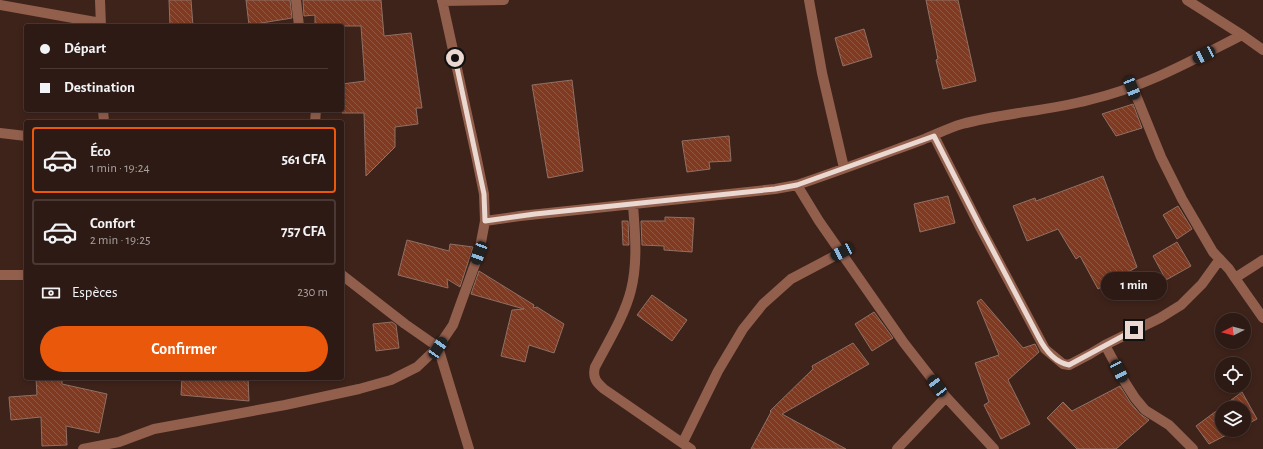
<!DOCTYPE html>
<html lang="fr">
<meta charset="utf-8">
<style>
body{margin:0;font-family:"Alegreya Sans",sans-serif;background:#3a2722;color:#f1f3f6;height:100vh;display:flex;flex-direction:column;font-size:15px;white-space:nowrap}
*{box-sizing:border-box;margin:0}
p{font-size:13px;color:#a7a1a0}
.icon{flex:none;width:22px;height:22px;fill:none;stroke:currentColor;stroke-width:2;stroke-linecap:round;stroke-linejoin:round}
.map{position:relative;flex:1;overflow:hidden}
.side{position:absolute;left:24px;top:120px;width:320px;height:260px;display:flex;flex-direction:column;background:#2e1a14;border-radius:4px;box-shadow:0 2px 6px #0003,0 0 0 1px #493834}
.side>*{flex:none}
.banner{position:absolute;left:24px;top:24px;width:320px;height:88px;border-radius:4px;box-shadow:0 2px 6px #0003,0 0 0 1px #493834;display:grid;align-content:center;height:88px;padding:0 16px;background:#2e1a14}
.needle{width:26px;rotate:264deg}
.buttons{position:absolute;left:1215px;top:313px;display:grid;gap:8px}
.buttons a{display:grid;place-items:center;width:36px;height:36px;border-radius:50%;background:#2e1a14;box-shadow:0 2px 6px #0003,0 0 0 1px #493834;font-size:20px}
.end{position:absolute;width:18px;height:18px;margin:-9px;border:5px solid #ead8d1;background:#111;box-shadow:0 0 0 2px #111}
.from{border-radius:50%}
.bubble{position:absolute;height:28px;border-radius:14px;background:#2e1a14;box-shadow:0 2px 6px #0003,0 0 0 1px #493834;font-size:13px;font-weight:600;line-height:28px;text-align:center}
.car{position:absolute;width:12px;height:24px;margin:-12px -6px;border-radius:5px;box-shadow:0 0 3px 1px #0007;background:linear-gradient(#222 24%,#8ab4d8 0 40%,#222 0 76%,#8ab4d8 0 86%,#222 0)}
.banner b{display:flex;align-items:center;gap:14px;height:38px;font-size:15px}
.banner b+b{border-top:1px solid #493834}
.banner i{width:10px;height:10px;background:#f1f3f6}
ul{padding:7px 0 0;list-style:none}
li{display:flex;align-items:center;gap:12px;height:66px;margin:0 8px 6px;padding:0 8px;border:2px solid #493834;border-radius:4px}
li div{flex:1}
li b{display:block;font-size:15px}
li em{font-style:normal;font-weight:600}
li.current{border-color:#ea580c}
li>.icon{width:36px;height:36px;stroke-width:1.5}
.pay{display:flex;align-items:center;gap:10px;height:44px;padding:0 16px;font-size:15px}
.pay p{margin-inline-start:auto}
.button{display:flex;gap:8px;margin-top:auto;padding:8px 16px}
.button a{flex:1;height:46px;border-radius:24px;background:#ea580c;color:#fff;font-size:16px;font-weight:600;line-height:46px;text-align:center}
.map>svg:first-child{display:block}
</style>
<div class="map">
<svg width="1263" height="449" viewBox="0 0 1263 449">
<defs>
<pattern id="building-back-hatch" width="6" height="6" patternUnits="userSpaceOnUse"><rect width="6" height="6" fill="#7f3a21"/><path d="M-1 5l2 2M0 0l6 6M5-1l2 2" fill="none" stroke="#915640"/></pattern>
</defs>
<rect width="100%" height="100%" fill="#3e231a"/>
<path fill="url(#building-back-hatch)" stroke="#907065" d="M 169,0 L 191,0 L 193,26 L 170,26 Z
M 246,0 L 290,0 L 292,18 L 249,25 Z
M 303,0 L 381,0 L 384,36 L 411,33 L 422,108 L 416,108 L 418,124 L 395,127 L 395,147 L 366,176 L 364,113 L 342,113 L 342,84 L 365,81 L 361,26 L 315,26 L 315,15 L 304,16 Z
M 926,0 L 958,0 L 976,81 L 943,89 L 936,60 L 938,59 Z
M 864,29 L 872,57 L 843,66 L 835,38 Z
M 572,80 L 583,171 L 548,178 L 532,85 Z
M 1133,104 L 1142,128 L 1116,136 L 1102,114 Z
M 729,136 L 731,161 L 709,162 L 710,169 L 687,172 L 682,141 Z
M 1103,176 L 1137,267 L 1098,289 L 1080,256 L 1076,259 L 1058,229 L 1027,241 L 1013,206 L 1035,198 L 1036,201 Z
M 948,196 L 955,223 L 920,232 L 914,204 Z
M 1178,206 L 1192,229 L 1177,239 L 1163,215 Z
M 665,217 L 694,218 L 692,252 L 664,250 L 664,246 L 642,245 L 641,221 L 665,221 Z
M 622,221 L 628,221 L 629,245 L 623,245 Z
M 407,240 L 449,251 L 450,244 L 473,247 L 460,287 L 447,279 L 448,288 L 398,275 Z
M 1177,242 L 1191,266 L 1166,280 L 1153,256 Z
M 479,271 L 534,305 L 533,308 L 537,307 L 564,324 L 554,353 L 529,345 L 525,362 L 501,356 L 512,310 L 524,309 L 471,294 Z
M 652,295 L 687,320 L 672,341 L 637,315 Z
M 981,299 L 1023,348 L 1035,344 L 1039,352 L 1008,380 L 1030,424 L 1001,439 L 984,405 L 989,402 L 975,363 L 999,355 L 977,302 Z
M 874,312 L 893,338 L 872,351 L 855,324 Z
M 392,322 L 396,325 L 399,348 L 376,351 L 373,324 Z
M 853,343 L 869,364 L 782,414 L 846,449 L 751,449 L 771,412 L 770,411 L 813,369 L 812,366 Z
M 36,378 L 62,378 L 62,384 L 107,394 L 99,433 L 66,426 L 67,445 L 42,446 L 41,417 L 11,420 L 9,397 L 37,395 Z
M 182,378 L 248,378 L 249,401 L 181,395 Z
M 1120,386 L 1130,402 L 1140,414 L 1149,420 L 1116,449 L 1077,449 L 1047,418 L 1063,402 L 1072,411 Z
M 1242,392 L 1257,419 L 1244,426 L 1244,408 L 1222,408 L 1222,430 L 1236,430 L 1209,444 L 1196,426 Z"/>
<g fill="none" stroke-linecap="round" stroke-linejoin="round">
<path stroke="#925f4d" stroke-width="10" d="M 100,0 L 101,26
M 296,0 L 299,26
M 442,0 L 476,155 L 484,194 L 485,221
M 809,0 L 822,73 L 844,168
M 1187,0 L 1242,35
M 442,1 L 504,0
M 0,5 L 101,23
M 1133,88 L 1161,157 L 1182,199 L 1213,252 L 1229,269 L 1235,278
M 103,110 L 104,122
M 315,122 L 316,110
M 0,133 L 26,136
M 934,136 L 980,227 L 1045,349 L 1063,364 L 1069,365 L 1090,354 L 1105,345 L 1160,318 L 1181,305 L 1202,284 L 1220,259
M 797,185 L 819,221 L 904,343 L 946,397 L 994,449
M 633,205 C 635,233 638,262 631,290 C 625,315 607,344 595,367 C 592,378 597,383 604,389 L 691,449
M 1263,260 L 1235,278 L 1263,318
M 0,275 L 26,275
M 342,275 L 405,324 L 438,347 L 469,449
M 1105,345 L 1126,384 L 1135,398 L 1145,410 L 1169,425 L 1193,449
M 683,442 L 718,371 L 743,329 L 763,304 L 791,279 L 842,252
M 83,449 L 119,442 L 154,429 L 285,405 L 359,389 L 391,380 L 417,367 L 438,347 L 453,325 L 479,253 L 485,221 L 520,216 L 775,189 L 797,185 C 839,171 881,155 922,140 C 935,135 948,128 962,124 C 1003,113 1047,111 1089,100 C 1145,87 1191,61 1242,35 L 1263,50
M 897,449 L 946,397"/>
</g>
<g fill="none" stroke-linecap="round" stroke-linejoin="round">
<path stroke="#ead8d1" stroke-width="5" d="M 455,58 L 484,194 L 485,221 L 535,214 L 775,189 L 797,185 L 934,136 L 980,226 L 1038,336 C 1044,348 1053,362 1069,365 L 1134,330"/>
</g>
</svg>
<div class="buttons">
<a><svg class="needle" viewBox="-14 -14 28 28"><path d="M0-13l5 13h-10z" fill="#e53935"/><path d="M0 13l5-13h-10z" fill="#a7a1a0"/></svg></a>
<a><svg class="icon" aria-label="locate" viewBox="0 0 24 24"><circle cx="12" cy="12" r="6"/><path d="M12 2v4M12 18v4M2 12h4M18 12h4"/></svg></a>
<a><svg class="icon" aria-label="layers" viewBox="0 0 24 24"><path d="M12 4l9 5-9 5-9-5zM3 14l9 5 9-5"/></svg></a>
</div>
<i class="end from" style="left:455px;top:58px"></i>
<i class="end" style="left:1134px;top:330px"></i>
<div class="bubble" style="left:1101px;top:272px;width:66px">1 min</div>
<i class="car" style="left:1204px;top:55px;rotate:243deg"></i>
<i class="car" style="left:1132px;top:88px;rotate:158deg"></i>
<i class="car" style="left:842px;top:252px;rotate:243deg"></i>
<i class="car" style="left:479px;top:253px;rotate:200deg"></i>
<i class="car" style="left:438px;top:348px;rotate:34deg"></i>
<i class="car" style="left:1119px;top:371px;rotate:153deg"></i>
<i class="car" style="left:937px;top:386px;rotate:323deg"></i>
<div class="banner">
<b><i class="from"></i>Départ</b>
<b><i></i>Destination</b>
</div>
<section class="side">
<ul>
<li class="current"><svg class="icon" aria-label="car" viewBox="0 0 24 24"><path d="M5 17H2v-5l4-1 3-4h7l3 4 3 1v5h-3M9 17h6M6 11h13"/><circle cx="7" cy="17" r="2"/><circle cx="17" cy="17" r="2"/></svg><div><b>Éco</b><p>1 min · 19:24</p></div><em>561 CFA</em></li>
<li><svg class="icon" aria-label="car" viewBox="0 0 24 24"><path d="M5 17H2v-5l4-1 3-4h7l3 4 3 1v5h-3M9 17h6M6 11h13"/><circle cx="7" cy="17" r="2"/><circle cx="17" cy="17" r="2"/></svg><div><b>Confort</b><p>2 min · 19:25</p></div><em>757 CFA</em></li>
</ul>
<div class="pay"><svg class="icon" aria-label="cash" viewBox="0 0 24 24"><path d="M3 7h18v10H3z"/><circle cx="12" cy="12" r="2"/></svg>Espèces<p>230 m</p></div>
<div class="button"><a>Confirmer</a></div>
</section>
</div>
